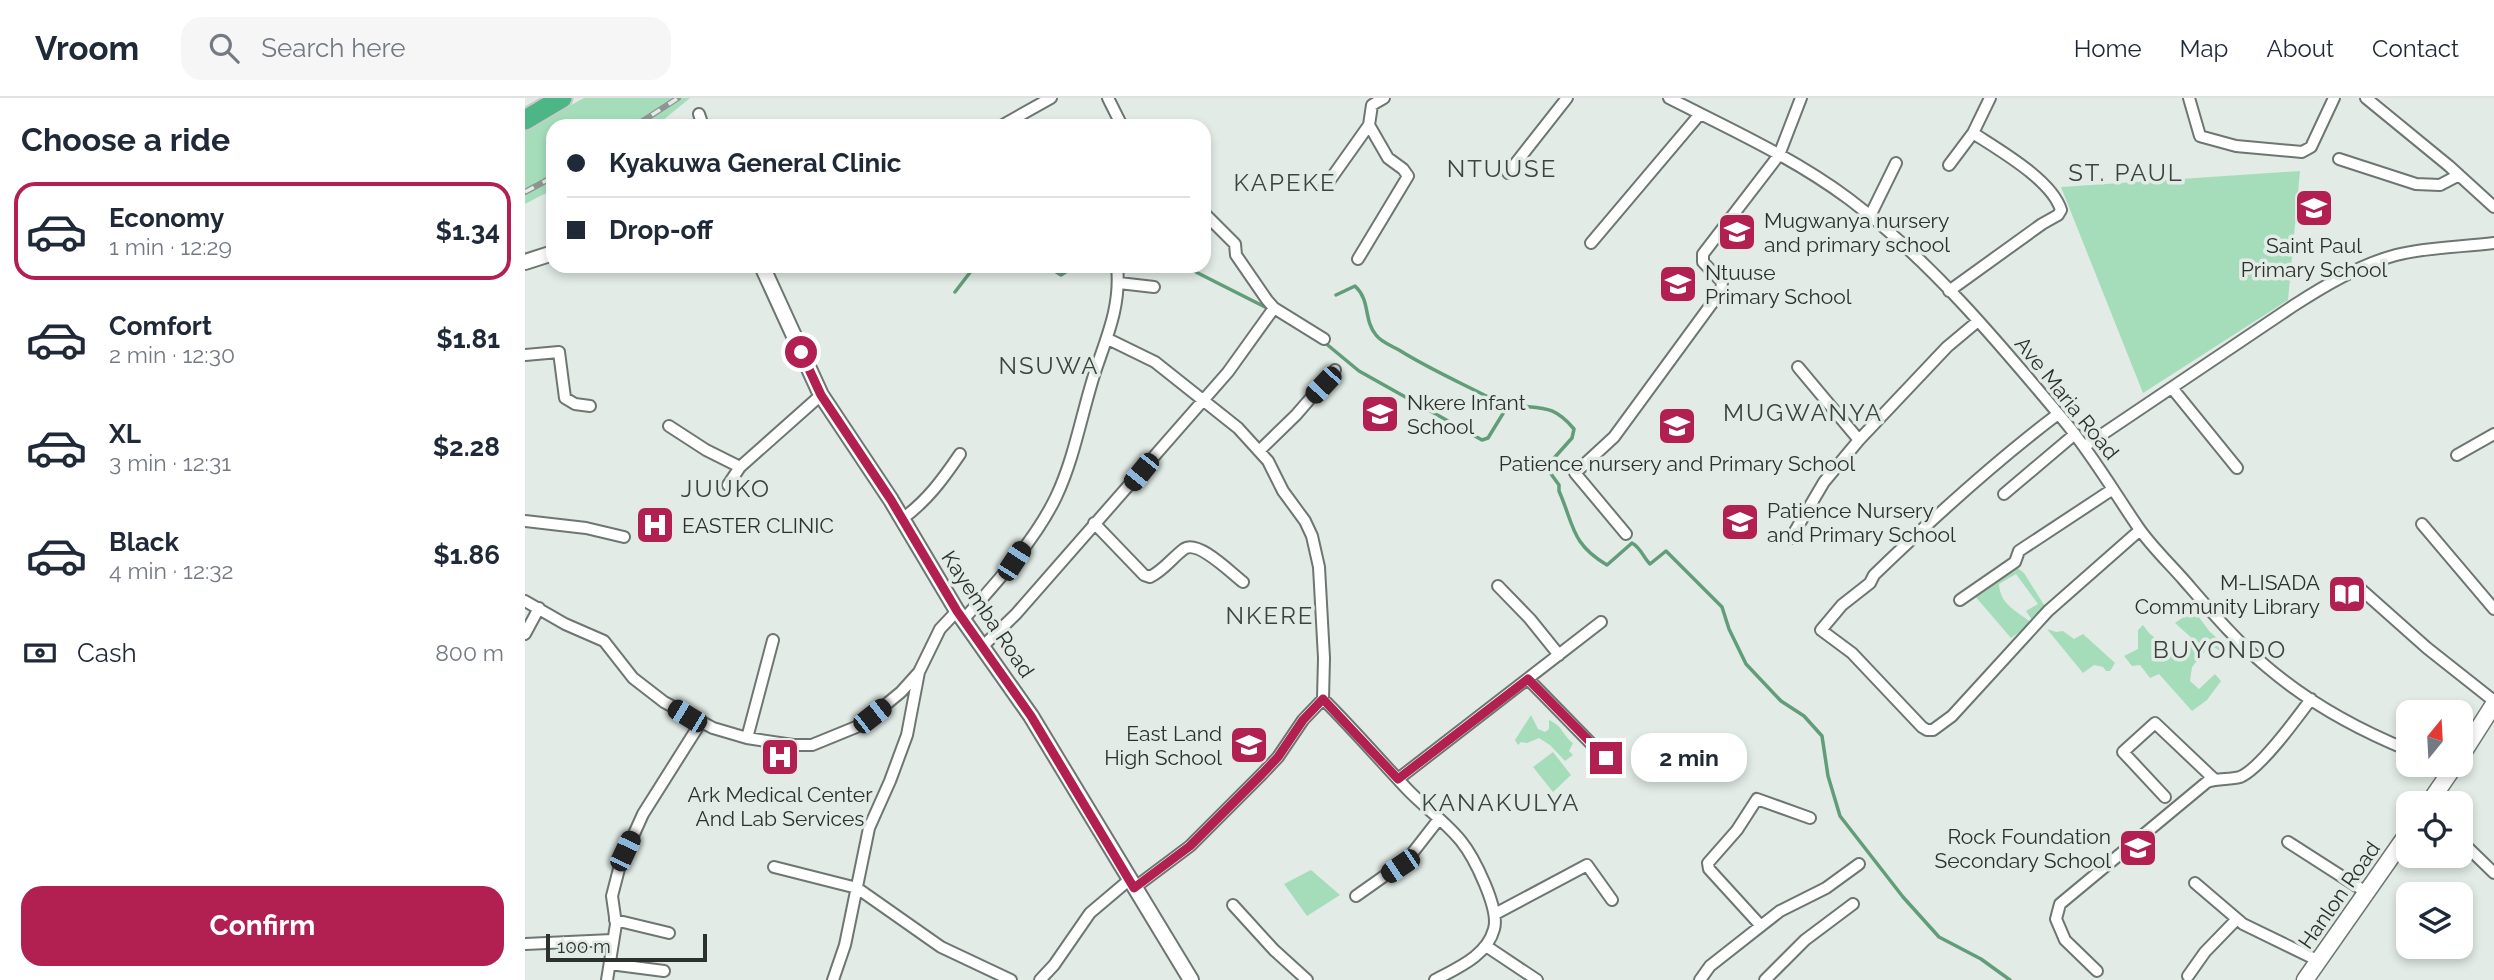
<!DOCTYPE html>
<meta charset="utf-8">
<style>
body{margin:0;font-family:Raleway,sans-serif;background:#f6f6f7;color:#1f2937;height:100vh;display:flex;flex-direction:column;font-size:26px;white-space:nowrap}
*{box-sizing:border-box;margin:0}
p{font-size:23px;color:#747a83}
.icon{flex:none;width:38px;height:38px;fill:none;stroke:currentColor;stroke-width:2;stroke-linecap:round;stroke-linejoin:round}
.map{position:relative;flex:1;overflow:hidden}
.side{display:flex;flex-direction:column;background:#fff;width:525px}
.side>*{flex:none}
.top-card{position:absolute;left:21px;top:21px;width:665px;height:154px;border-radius:21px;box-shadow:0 4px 10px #0003;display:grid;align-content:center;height:154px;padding:0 21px;background:#fff}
.needle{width:46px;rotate:18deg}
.controls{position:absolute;left:1871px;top:602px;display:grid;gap:14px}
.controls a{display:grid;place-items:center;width:77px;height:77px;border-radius:14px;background:#fff;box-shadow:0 4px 10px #0003;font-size:35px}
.scale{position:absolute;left:21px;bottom:18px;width:161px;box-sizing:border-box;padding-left:7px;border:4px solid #2d312e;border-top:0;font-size:19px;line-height:24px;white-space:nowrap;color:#2d312e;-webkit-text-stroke:5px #e2ebe5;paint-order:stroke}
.end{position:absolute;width:32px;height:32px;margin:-16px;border:9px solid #b12051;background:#fff;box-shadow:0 0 0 4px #fff}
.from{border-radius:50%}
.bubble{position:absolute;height:49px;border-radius:21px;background:#fff;box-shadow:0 4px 10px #0003;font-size:23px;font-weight:700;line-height:49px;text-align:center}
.car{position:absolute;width:21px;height:42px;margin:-21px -10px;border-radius:9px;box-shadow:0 0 5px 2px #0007;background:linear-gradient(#222 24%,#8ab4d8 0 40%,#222 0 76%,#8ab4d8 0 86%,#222 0)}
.top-card b{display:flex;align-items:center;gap:24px;height:66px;font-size:26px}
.top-card b+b{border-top:2px solid #e0e1e3}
.top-card i{width:18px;height:18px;background:#1f2937}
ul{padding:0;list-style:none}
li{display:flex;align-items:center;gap:21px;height:98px;margin:0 14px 10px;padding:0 7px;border:4px solid transparent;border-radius:21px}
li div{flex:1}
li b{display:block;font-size:26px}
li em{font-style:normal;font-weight:700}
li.current{border-color:#b12051}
li>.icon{width:63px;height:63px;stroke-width:1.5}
h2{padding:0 21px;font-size:32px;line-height:84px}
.pay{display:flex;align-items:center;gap:18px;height:77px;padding:0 21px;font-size:26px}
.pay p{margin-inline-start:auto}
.cta{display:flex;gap:14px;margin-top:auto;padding:14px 21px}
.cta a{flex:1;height:80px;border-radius:21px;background:#b12051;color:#fff;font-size:28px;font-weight:700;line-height:80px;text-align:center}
header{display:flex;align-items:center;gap:42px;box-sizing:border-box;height:98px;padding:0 35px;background:#fff;border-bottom:2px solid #e0e1e3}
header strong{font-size:33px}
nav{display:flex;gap:38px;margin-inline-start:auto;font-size:24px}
.search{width:490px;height:63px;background:#f6f6f7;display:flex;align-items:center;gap:18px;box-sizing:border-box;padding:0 24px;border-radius:21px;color:#747a83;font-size:26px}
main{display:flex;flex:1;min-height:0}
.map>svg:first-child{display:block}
</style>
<header>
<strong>Vroom</strong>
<div class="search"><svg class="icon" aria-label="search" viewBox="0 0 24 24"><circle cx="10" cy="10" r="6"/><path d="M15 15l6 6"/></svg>Search here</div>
<nav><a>Home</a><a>Map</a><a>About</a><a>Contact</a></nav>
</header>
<main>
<section class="side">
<h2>Choose a ride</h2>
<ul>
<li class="current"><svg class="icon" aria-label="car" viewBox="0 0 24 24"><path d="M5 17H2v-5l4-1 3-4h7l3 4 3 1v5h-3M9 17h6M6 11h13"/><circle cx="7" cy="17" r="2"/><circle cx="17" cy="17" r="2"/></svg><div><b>Economy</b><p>1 min · 12:29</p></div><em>$1.34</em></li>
<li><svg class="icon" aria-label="car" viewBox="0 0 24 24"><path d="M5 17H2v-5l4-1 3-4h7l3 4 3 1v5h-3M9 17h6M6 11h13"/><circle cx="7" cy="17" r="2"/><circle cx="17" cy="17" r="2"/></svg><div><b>Comfort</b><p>2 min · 12:30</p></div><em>$1.81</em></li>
<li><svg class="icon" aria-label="car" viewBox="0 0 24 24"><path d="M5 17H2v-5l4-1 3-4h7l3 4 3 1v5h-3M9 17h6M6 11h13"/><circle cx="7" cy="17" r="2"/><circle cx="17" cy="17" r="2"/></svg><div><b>XL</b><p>3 min · 12:31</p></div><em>$2.28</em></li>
<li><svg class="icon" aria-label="car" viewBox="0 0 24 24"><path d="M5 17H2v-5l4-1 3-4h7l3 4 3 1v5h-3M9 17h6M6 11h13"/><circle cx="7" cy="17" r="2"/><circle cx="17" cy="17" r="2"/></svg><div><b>Black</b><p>4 min · 12:32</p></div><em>$1.86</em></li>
</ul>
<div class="pay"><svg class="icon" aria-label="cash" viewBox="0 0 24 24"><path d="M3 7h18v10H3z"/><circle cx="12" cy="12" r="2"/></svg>Cash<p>800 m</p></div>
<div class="cta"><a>Confirm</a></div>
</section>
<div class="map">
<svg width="1969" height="882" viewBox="0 0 1969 882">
<rect width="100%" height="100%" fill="#e2ebe5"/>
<path fill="#a5ddba" d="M 59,0 L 165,0 L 131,28 L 28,28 L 28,95 L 19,96 L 0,106 L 0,32 Z
M 1775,73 L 1763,202 L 1618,295 L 1536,89 Z
M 1489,467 L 1499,475 L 1521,510 L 1507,522 L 1501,513 L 1513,506 L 1491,476 L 1474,486 C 1475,507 1493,514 1507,525 L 1486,540 L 1449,497 Z
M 1666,514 L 1673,518 L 1685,534 L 1706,552 L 1704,558 L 1685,547 L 1667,569 L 1665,583 L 1674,591 L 1690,576 L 1696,583 L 1682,602 L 1667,613 L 1634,576 L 1625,580 L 1615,567 L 1607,568 L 1599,558 L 1613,551 L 1613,532 L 1618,527 L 1624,535 L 1655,561 L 1670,543 L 1650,525 Z
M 1522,531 L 1531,534 L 1538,533 L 1549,541 L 1558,536 L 1590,565 L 1585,573 L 1581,573 L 1578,569 L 1569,567 L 1558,575 Z
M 1006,617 L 1013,631 L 1020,634 L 1024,631 L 1024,622 C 1038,628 1038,638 1048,645 L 1044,653 L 1048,657 L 1040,663 L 1025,647 L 1014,640 L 1002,645 L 996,644 L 993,647 L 990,642 Z
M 1028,654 L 1046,677 L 1028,694 L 1008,669 Z
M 786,772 L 815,797 L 782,818 L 759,786 Z"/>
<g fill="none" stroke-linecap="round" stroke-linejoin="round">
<path stroke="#629d7a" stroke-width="3.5" d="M 522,168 L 536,177 L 550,168
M 659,168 L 744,211
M 430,194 L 450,168
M 811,197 L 830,188 C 846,203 838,221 851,237 C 856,244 867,248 874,252 C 909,274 946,289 982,309
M 799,244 L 834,273 L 957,342 L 963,340 L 982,309 L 988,307 C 1017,311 1028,306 1049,331 L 1047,340 L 1021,369 L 1034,387 L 1034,393 C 1049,427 1046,446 1082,467 L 1107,445 C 1116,450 1118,459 1125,466 L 1141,453 L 1197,509 L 1204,531 L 1221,566 L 1256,603 L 1279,618 L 1297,638 L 1303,678 L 1315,718 L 1378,799 L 1414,839 L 1456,861 L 1485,882"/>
<defs>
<path id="minor" d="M 583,0 L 597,28
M 1144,0 C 1205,31 1269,60 1324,101 C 1406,163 1475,246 1541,325 C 1568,358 1589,394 1613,429 C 1626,448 1643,464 1658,481 C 1685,512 1711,543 1742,569 C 1783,604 1834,632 1883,652
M 1664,0 L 1675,38 L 1678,39 L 1711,48 L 1777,54 L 1786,49 L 1809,0
M 1841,0 L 1924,68 L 1969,109
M 174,16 L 178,28
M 476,28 L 526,0
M 1814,61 L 1891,86 L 1915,87 L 1934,77
M 1424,67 L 1448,35 L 1465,0
M 983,75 L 1042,0
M 800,89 L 844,27 L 847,7 L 859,0
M 679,115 L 710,146 L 711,157 L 742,202 L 749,210 L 799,241
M 1345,118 L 1371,65
M 1066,145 L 1175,16
M 833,161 L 883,78 L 878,71 L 863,60 L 844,27
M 594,185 L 629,189
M 1424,193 L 1517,126 L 1533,117 L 1536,112 C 1527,82 1474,52 1448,35
M 583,241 L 630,264 L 713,330 L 743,363 L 758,393 L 780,423 L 787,438 L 794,469 L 799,560 L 798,601 L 778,622 L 753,659 L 737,676 L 665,748 L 609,790
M 0,257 L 34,254 L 40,300 L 50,306 L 65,308
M 1273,269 L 1334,342
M 1647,290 L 1712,370
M 1533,316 C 1468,365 1408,420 1349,477 L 1345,485 L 1317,507 L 1296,532 L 1327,555 L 1397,629 L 1402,632 L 1408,632 L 1427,618 L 1523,513 L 1615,432
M 144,328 L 181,352 L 215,369
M 1560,348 L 1768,208 C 1799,188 1834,167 1871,157 C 1902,149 1937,149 1969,145
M 734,353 L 771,317 L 810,272
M 1932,357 L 1969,336
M 203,387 L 215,369 L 296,297
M 1479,396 L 1550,336
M 377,421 C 402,403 418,381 435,356
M 0,423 L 61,430 L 99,439
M 569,425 L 619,477 L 625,479 C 639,472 647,460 659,451 C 673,441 706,475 718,484
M 1897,426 L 1969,511
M 1101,436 L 1050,375 L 1089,339 L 1196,193 L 1197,184 L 1178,164 L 1178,156 L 1254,57 L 1276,0
M 1266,440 L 1299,384 L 1334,342 L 1422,249 L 1453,223
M 1830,486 L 1902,550 L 1969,603
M 973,488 L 1005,521 L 1034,557
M 1435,502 L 1490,464 L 1494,453 L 1588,391
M 0,503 L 40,526 L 79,543 L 108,580 L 139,604 L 188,630 L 222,640 L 268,647 L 287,647 L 336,627 L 376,594 L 394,574
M 438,522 C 470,486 510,443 531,399 C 550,359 557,313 571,271 C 583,236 596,206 592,168
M 0,536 L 14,510
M 457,549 L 491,516 L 703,274 L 749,210
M 1003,581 L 1086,666
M 798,601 C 827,630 854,661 882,691 C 899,709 921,724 936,743 C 949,759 975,811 969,831 C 962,858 932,870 910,882
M 222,640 L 248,542
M 873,681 L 1076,524
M 1640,699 L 1598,654 L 1630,625 L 1689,681
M 1936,743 L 1969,775
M 1763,744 L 1841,794
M 249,769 L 332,790 L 416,849 L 486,882
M 1670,785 L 1718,826 L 1794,863
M 831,798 L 882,762 L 914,721
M 708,807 L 749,852 L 782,882
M 970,816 L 1062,767 L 1087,802
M 90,822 L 144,835
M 1236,828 L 1184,771 L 1183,765 L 1212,732 L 1232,701 L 1285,720
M 0,846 L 87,842
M 961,848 L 1012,882
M 85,866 L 139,873
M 1572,873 L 1540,842 L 1531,821 L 1535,806 L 1682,684 C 1693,680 1704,682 1715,679 C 1735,671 1772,620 1786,601
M 1663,878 L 1680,854 L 1712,821
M 82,882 L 91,826 L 87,798 L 95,767 L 118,716 L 176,624
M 308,882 L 320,847 L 344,730 L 365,683 L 382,637 L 394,574 L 415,531 L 432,513
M 515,882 L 529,867 L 565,815 L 604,782
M 1175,882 L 1185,868 L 1255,813 L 1301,790 L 1334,766
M 1240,882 L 1280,842 L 1328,806"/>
<path id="tertiary" d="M 0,164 L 28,155
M 237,168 L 296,297 L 366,402 L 432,513 L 506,618 L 666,882"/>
<path id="secondary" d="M 1936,658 L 1969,606
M 1904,705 L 1930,667
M 1780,882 L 1883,735"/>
<path id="trunk" d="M 0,22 L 37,0"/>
</defs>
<use href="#minor" stroke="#6e7671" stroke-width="14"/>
<use href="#tertiary" stroke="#6e7671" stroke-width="18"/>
<use href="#secondary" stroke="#6e7671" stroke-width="19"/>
<use href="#trunk" stroke="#c8c9c9" stroke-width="23"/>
<use href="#minor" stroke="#fff" stroke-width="10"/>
<use href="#tertiary" stroke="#fff" stroke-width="14"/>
<use href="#secondary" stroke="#fff" stroke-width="16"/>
<use href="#trunk" stroke="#4cb686" stroke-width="19"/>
<defs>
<path id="rail" d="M 110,28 L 153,0
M 0,94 L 28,79"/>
</defs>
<use href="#rail" stroke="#8f9591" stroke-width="6"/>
<use href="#rail" stroke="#e2ebe5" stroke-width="3.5" stroke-dasharray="10" stroke-linecap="butt"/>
</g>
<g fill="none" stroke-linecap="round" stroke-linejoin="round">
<path stroke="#b12051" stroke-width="9" d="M 276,254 L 296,297 L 366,402 L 432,513 L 506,618 L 609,790 L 665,748 L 737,676 L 753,659 L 778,622 L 798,601 L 873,681 L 1003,581 L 1081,660"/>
</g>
<defs>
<symbol id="school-square" viewBox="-11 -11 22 22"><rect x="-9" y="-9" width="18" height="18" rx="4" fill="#b12051" stroke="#e2ebe5"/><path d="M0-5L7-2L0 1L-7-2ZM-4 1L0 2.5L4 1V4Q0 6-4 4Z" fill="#fff"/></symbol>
<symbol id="hospital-square" viewBox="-11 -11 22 22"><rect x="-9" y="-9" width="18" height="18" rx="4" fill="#b12051" stroke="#e2ebe5"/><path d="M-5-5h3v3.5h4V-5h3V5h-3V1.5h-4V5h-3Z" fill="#fff"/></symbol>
<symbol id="library-square" viewBox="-11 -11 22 22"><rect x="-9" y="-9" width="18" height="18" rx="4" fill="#b12051" stroke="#e2ebe5"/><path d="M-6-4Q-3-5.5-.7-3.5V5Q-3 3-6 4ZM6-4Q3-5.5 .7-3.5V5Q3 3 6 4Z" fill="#fff"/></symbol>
</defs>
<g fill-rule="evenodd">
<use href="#school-square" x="1767" y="88" width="44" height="44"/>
<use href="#school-square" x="1190" y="112" width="44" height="44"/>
<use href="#school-square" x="1131" y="164" width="44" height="44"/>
<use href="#school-square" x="833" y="294" width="44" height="44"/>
<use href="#school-square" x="1130" y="306" width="44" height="44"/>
<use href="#school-square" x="1193" y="402" width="44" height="44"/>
<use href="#hospital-square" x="108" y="405" width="44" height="44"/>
<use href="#library-square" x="1800" y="474" width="44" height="44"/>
<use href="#school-square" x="702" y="625" width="44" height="44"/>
<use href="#hospital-square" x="233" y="637" width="44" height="44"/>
<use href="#school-square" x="1591" y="728" width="44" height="44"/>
</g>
<g text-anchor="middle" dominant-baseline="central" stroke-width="7" stroke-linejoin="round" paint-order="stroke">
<g font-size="21" fill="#2d312e" stroke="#e2ebe5" text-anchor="start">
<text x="1239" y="122">Mugwanya nursery<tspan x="1239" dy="24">and primary school</tspan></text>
<text x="1789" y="147" text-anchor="middle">Saint Paul<tspan x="1789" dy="24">Primary School</tspan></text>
<text x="1180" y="174">Ntuuse<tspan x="1180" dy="24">Primary School</tspan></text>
<text x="882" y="304">Nkere Infant<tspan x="882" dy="24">School</tspan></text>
<text x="1152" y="365" text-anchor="middle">Patience nursery and Primary School</text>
<text x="1242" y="412">Patience Nursery<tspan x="1242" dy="24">and Primary School</tspan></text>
<text x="157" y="427">EASTER CLINIC</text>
<text x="1795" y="484" text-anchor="end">M-LISADA<tspan x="1795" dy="24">Community Library</tspan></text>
<text x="697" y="635" text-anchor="end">East Land<tspan x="697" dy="24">High School</tspan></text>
<text x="255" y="696" text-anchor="middle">Ark Medical Center<tspan x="255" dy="24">And Lab Services</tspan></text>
<text x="1586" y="738" text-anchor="end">Rock Foundation<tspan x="1586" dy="24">Secondary School</tspan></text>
</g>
<g font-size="21" fill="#2d312e" stroke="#e2ebe5">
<text transform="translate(1542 300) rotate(51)">Ave Maria Road</text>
<text transform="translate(463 516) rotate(56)">Kayemba Road</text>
<text transform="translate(1814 797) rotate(-55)">Hanlon Road</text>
</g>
<g font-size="24" letter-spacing="2" fill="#3d443f" stroke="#e2ebe5">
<text x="977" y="70">NTUUSE</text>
<text x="1601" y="74">ST. PAUL</text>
<text x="760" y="84">KAPEKE</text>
<text x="524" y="267">NSUWA</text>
<text x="1278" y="314">MUGWANYA</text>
<text x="201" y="390">JUUKO</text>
<text x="745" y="517">NKERE</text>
<text x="1695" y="551">BUYONDO</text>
<text x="976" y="704">KANAKULYA</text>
</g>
</g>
</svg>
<div class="controls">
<a><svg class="needle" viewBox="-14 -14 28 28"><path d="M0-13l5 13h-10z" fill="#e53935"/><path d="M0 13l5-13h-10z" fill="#747a83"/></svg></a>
<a><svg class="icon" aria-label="locate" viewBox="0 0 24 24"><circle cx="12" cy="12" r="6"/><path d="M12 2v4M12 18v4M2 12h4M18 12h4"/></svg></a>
<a><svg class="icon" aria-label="layers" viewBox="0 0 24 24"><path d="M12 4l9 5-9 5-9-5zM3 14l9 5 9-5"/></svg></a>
</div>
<div class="scale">100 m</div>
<i class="end from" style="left:276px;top:254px"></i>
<i class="end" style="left:1081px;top:660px"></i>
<div class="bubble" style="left:1106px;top:635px;width:116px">2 min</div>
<i class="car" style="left:798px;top:287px;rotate:223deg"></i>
<i class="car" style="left:616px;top:374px;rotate:219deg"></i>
<i class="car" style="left:489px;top:463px;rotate:33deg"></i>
<i class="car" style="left:162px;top:618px;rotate:301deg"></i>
<i class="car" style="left:347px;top:618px;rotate:52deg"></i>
<i class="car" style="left:100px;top:753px;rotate:25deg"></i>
<i class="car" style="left:875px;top:768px;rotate:236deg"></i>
<div class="top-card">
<b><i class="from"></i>Kyakuwa General Clinic</b>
<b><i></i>Drop-off</b>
</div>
</div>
</main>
